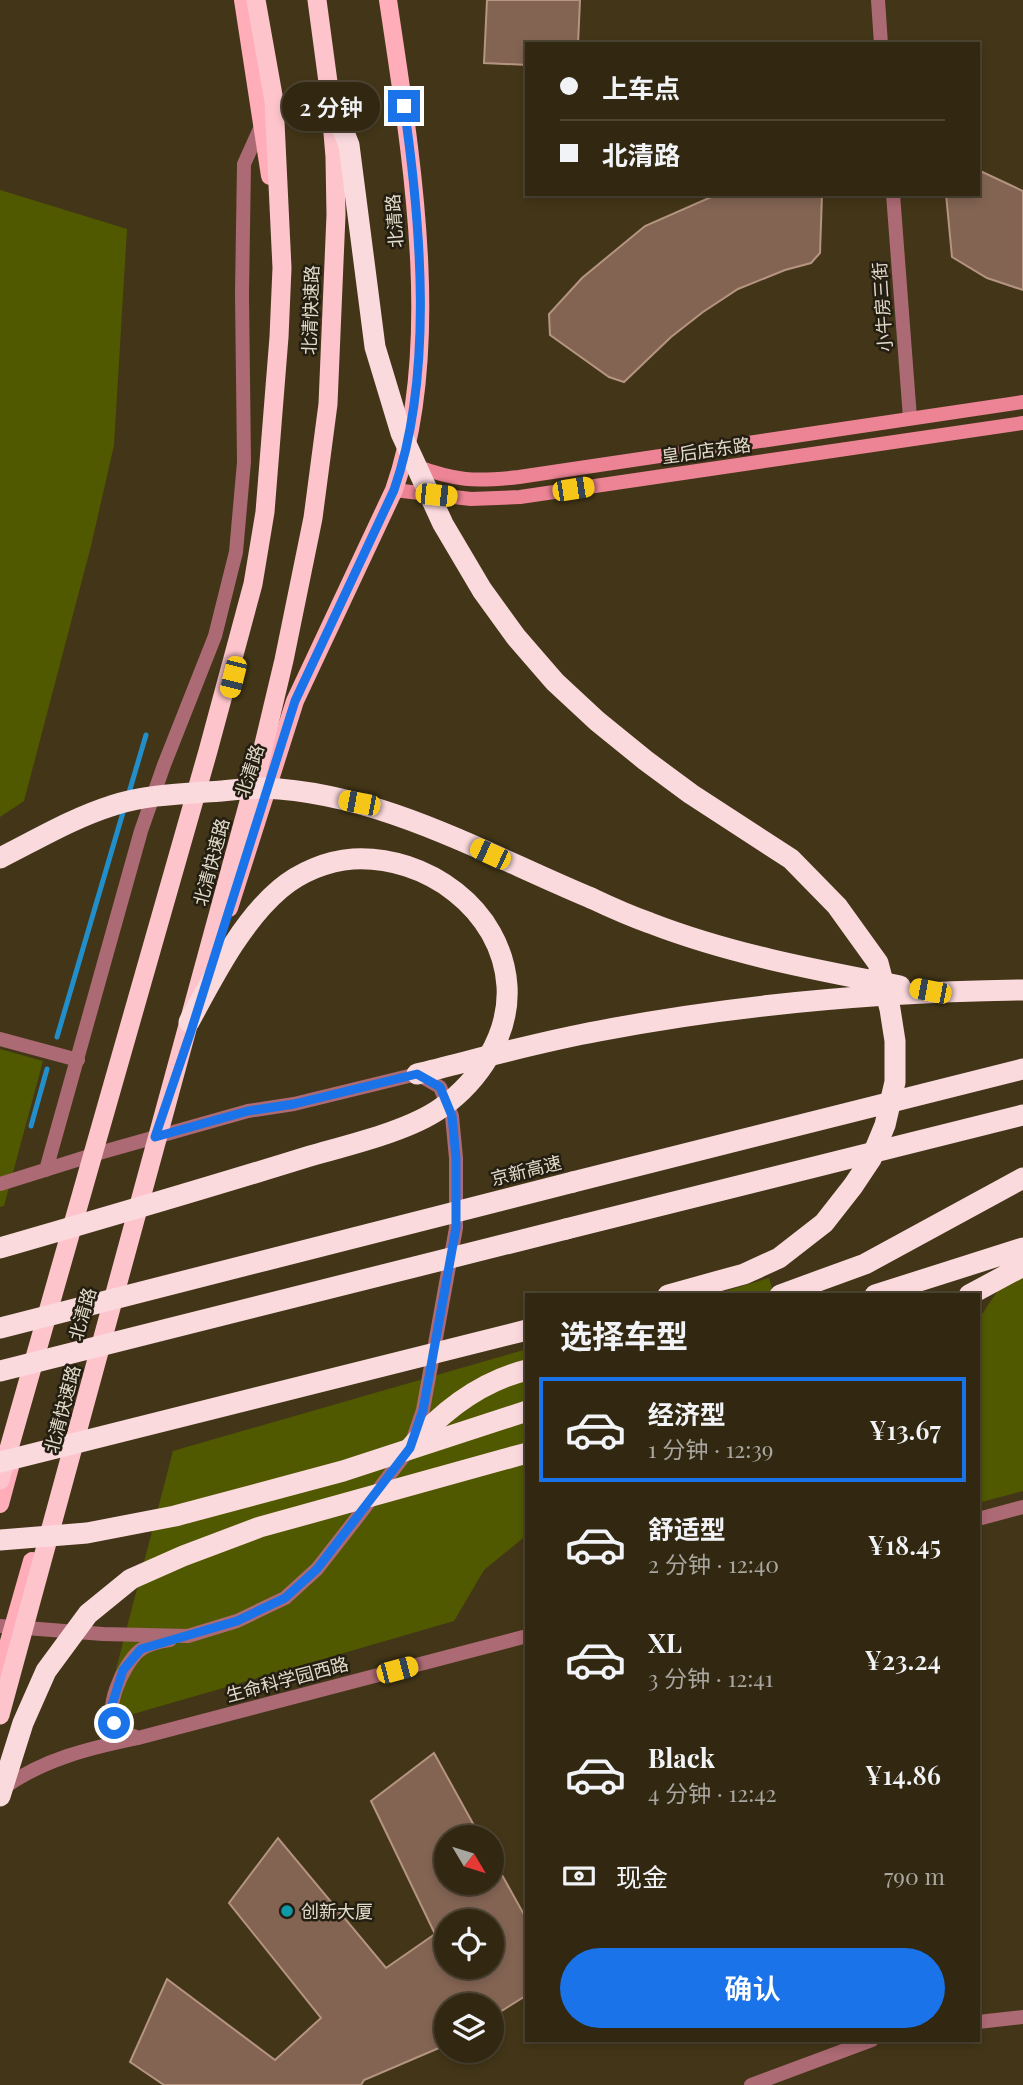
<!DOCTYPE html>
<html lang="zh">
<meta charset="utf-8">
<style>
body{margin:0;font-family:"Playfair Display","Noto Sans SC",serif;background:#3d3420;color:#f1f3f6;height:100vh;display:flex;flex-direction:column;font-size:26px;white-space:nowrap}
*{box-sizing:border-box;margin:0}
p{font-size:23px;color:#a8a69f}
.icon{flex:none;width:38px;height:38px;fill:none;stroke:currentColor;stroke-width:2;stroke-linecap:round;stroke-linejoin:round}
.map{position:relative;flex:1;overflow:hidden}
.sheet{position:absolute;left:525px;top:1293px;width:455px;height:749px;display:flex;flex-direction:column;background:#322812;border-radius:0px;box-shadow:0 4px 10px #0003,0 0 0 2px #4d4432}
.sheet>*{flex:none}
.banner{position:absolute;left:525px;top:42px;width:455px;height:154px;border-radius:0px;box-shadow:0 4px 10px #0003,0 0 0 2px #4d4432;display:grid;align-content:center;height:154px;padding:0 35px;background:#322812}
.needle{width:46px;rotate:128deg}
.fabs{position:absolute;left:434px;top:1825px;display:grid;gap:14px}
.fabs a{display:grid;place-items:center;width:70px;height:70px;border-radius:50%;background:#322812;box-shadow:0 4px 10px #0003,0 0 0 2px #4d4432;font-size:35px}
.end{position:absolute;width:32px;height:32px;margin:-16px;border:9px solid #1a73e8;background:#fff;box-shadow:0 0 0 4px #fff}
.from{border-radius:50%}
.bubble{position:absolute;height:49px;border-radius:24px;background:#322812;box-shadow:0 4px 10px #0003,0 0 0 2px #4d4432;font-size:23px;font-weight:600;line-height:49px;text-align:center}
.car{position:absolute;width:21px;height:42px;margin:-21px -10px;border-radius:9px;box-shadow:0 0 5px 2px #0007;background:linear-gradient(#f5c518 24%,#345 0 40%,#f5c518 0 76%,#345 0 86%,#f5c518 0)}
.banner b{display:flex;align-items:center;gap:24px;height:66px;font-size:26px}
.banner b+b{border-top:2px solid #4d4432}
.banner i{width:18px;height:18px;background:#f1f3f6}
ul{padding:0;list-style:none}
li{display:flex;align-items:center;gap:21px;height:105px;margin:0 14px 10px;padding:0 21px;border:4px solid transparent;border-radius:0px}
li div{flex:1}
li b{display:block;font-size:26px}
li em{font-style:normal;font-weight:600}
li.active{border-color:#1a73e8}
li>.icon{width:63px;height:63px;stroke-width:1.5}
h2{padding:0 35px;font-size:32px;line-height:84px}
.pay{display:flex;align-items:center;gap:18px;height:77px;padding:0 35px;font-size:26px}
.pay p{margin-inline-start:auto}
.cta{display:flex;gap:14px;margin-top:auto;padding:14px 35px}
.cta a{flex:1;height:80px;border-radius:42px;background:#1a73e8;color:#fff;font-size:28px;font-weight:600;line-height:80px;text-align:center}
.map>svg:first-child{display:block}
</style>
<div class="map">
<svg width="1023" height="2085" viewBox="0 0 1023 2085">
<rect width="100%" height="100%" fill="#433618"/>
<path fill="#515900" d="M 0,190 L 127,229 L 114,445 L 91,546 L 24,801 L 0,817 Z
M 0,1049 L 43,1061 L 4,1206 L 0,1207 Z
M 1023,1262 L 1023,1491 L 978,1503 L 978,1320 L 1015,1265 Z
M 769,1278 L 774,1295 L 712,1295 Z
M 527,1349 L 527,1535 L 484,1570 L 454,1621 L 102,1723 L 173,1451 Z"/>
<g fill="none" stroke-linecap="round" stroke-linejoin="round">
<path stroke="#228eca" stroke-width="5" d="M 128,796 L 146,735
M 57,1037 L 124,809
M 31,1126 L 47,1069"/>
</g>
<path fill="#836453" stroke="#b59481" stroke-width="2" fill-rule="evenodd" d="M 487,0 L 580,0 L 578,44 L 527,44 L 527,65 L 484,63 Z
M 978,170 L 1023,191 L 1023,290 L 987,278 L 952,257 L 946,194 L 978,194 Z
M 718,194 L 822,194 L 820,253 L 811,263 L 785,270 L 738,289 L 703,312 L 671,337 L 624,382 L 609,377 L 550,335 L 549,314 L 582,278 L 645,226 Z
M 434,1753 L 481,1838 L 446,1838 L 446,1883 L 492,1883 L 492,1857 L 527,1920 L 527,1995 L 492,2017 L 492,2006 L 446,2006 L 446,2045 L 364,2080 L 361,2085 L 164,2085 L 130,2062 L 167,1979 L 275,2060 L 321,2018 L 229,1903 L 278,1838 L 386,1968 L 435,1934 L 371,1801 ZM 446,1922 L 492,1922 L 492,1967 L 446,1967 Z"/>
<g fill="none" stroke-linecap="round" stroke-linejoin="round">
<path stroke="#ac6a74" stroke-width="14" d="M 878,0 L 881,44
M 893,194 L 910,418"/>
<path stroke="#ac6a74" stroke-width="14" d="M 0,1039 L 78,1060
M 46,1170 L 141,831 L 164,765 L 215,636 L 236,552 L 244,462 L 242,294 L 244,164 L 262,124
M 0,1184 L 99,1153 L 248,1111 L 294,1104 L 417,1074 L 440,1087 L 452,1116 L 456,1158 L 456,1228 L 423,1410 L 410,1448 L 356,1519 L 317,1569 L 285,1598 L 237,1621 L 188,1636 L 103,1634 L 0,1626
M 978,1519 L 1023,1507
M 138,1738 C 132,1735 123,1733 119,1729 C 100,1712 124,1664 139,1651 C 146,1645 160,1641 170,1640
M 2,1789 C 43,1759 90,1748 138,1738 L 527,1636
M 978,2022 L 1023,2017
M 751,2085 L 872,2040"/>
<path stroke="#ec8495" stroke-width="14" d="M 413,465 C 456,481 474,482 519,477 L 1023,402
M 394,490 L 471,499 L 520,497 L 1023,423"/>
<path stroke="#ffadb9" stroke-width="18" d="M 243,0 L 270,176
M 229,908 L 295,701 L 394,490 C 445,345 410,149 388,0
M 0,1504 L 10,1467
M 0,1673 L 32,1561"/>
<path stroke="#fbdade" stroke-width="21" d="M 591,898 C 610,907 630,916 650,923 C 730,954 816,970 900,986
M 417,1074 C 478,1059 538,1042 599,1031 C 739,1004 881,992 1023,990
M 573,1182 L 1023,1069
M 566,1229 L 1023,1115
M 780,1295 L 865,1264 L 1023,1178
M 875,1295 L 1023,1248
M 969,1295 L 1023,1266
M 410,1448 C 442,1411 479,1382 527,1370"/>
<path stroke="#fdc4cc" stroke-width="19" d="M 0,1480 L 208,751 L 253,584 L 265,512 L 279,337 L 282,268 L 274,101 L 256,0
M 0,1715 L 259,765 L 284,660 L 313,518 L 328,404 L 336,215 L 335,157 L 330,97 L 317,0"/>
<path stroke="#fbdade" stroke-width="21" d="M 330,97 L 349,145 L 375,347 L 401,433 L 443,524 L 482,590 L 516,637 L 555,682 L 597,721 L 645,760 L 691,794 L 791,859 L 837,906 L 878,963 L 890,1009 L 895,1041 L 895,1082 L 885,1125 L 871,1159 L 853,1186 L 824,1223 L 779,1258 L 744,1274 L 668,1295
M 0,858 C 36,840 73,818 111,806 C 140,796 175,794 206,792 C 225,791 245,788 264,788 C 382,793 485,854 591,898
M 0,1248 C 104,1218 207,1188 310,1156 C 348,1145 409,1131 441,1108 C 479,1081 510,1035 507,986 C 502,909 426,855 353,859 C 327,861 300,872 280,889 C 241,922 213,978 189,1022
M 0,1328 L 573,1182
M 0,1371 L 566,1229
M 0,1462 L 527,1330
M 0,1540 L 87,1533 L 175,1516 L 343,1471 L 527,1411
M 0,1796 L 23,1723 L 46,1671 L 88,1614 L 131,1579 L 183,1556 L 260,1527 L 527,1453"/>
</g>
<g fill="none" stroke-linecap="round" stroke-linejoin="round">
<path stroke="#1a73e8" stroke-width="9" d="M 114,1723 L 111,1708 L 123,1670 L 141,1649 L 237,1621 L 285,1598 L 317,1569 L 410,1448 L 423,1410 L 456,1228 L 456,1158 L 452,1116 L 440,1087 L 417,1074 L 294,1104 L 248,1111 L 155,1137 L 191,1031 L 295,701 L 394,490 C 434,376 421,225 404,106"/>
</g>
<circle fill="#0f9aa8" stroke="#241e12" stroke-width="2.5" cx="287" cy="1911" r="7"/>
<g text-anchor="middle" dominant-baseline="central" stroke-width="5" stroke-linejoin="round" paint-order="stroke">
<g font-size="18" fill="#e3dbca" stroke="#241e12">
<text transform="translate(394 221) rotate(-94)">北清路</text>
<text transform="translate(882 307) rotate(-94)">小牛房三街</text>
<text transform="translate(310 310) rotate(-88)">北清快速路</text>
<text transform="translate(706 450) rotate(-8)">皇后店东路</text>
<text transform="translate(249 771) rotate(-72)">北清路</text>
<text transform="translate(211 862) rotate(-75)">北清快速路</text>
<text transform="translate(526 1170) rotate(-14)">京新高速</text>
<text transform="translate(82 1314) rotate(-74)">北清路</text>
<text transform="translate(62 1409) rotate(-75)">北清快速路</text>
<text transform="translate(287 1679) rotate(-15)">生命科学园西路</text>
</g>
<g font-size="18" fill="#e3dbca" stroke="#241e12" text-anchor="start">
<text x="301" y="1911">创新大厦</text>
</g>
</g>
</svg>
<div class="fabs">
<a><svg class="needle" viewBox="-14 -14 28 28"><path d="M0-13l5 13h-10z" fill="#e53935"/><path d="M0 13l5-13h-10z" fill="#a8a69f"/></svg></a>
<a><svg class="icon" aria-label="locate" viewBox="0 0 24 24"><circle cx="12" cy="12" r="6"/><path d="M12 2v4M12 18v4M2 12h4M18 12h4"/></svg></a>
<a><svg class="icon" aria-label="layers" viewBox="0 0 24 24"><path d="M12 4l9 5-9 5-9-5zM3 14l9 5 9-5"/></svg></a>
</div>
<i class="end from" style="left:114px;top:1723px"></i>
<i class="end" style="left:404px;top:106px"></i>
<div class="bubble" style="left:282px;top:82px;width:98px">2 分钟</div>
<i class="car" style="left:573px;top:489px;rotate:81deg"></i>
<i class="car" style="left:436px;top:495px;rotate:96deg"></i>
<i class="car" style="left:233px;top:677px;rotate:194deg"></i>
<i class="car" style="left:359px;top:803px;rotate:281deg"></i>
<i class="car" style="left:490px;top:854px;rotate:295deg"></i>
<i class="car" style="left:930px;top:991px;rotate:281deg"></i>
<i class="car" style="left:397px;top:1670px;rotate:75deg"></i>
<div class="banner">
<b><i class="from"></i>上车点</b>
<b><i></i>北清路</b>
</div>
<section class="sheet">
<h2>选择车型</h2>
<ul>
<li class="active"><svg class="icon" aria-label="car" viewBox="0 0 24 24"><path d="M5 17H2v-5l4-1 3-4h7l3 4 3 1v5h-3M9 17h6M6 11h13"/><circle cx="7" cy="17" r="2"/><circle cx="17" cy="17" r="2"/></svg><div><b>经济型</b><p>1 分钟 · 12:39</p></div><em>¥13.67</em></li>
<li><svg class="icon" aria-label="car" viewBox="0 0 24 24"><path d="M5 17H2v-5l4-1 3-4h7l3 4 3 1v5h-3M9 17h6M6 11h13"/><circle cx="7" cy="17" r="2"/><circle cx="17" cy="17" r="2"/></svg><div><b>舒适型</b><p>2 分钟 · 12:40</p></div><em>¥18.45</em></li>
<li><svg class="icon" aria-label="car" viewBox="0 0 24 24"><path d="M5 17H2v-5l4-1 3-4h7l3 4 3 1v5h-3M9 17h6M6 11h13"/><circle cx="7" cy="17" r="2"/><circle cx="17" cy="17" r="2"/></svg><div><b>XL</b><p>3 分钟 · 12:41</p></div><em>¥23.24</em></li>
<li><svg class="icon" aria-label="car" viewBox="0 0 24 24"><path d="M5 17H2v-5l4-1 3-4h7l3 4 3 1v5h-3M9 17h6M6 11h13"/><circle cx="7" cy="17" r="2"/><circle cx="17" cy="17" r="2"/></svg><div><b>Black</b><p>4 分钟 · 12:42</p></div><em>¥14.86</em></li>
</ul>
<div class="pay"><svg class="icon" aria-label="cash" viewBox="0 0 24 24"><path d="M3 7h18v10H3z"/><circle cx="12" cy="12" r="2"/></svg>现金<p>790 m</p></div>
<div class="cta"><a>确认</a></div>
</section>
</div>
